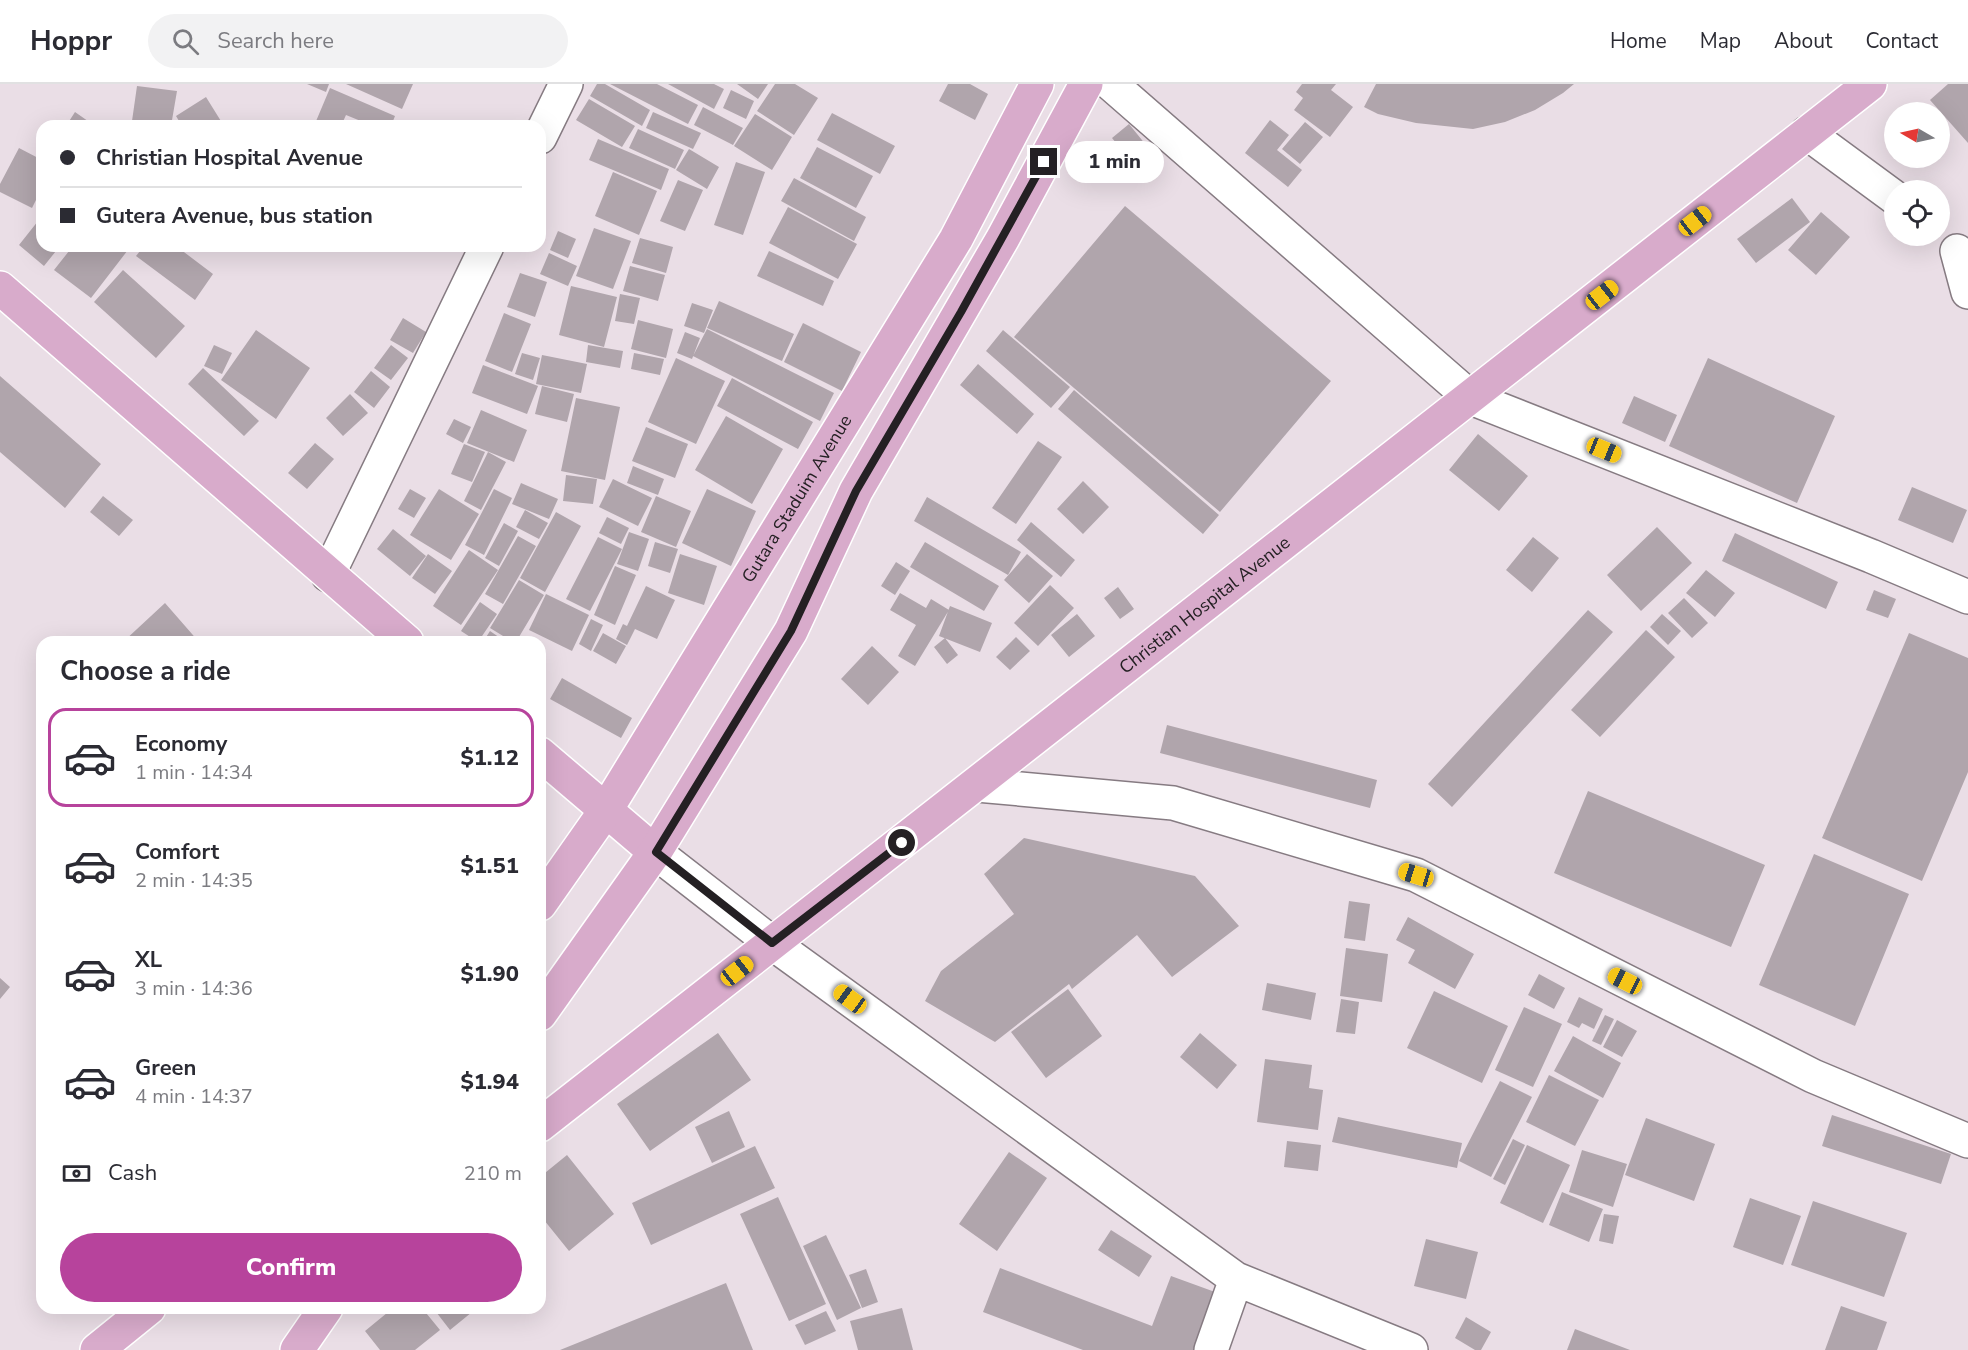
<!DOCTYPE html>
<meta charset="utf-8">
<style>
body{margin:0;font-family:"Nunito Sans",sans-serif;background:#f2f2f3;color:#2b2b33;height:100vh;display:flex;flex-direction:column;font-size:22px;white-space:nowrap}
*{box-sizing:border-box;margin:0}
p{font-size:20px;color:#7c7c81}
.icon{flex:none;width:33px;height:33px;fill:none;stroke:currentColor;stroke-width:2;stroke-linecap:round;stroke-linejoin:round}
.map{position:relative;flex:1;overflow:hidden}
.details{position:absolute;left:36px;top:552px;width:510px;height:678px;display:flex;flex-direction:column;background:#fff;border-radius:18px;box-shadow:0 6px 24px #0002}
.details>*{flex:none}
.top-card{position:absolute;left:36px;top:36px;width:510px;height:132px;border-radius:18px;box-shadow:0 6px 24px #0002;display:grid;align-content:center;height:132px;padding:0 24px;background:#fff}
.needle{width:39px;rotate:279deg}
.controls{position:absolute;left:1884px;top:18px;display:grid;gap:12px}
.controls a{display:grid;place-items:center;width:66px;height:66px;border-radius:50%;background:#fff;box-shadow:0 6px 24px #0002;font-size:30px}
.end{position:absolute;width:27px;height:27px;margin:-14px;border:8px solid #242023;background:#fff;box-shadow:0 0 0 3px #fff}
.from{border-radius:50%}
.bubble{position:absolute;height:42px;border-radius:21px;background:#fff;box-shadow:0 6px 24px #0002;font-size:20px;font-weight:800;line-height:42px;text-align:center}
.car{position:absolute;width:18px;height:36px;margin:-18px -9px;border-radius:8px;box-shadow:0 0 4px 2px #0007;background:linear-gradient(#f5c518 24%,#345 0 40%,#f5c518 0 76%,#345 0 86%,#f5c518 0)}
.top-card b{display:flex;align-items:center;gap:21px;height:57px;font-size:22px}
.top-card b+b{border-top:2px solid #e1e1e2}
.top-card i{width:15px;height:15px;background:#2b2b33}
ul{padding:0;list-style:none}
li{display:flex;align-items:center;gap:18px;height:99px;margin:0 12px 9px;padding:0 12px;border:3px solid transparent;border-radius:18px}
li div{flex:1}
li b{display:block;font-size:22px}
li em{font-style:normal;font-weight:800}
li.selected{border-color:#b7439c}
li>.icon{width:54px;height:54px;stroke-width:1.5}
h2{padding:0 24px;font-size:27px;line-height:72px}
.pay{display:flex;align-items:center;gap:15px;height:66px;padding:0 24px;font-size:22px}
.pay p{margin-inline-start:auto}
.button{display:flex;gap:12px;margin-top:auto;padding:12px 24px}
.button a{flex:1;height:69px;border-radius:36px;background:#b7439c;color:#fff;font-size:24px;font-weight:800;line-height:69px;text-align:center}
header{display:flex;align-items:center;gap:36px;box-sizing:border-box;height:84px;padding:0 30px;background:#fff;border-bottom:2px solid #e1e1e2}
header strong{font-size:28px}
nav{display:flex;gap:33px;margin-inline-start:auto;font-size:21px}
.search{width:420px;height:54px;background:#f2f2f3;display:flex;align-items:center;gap:15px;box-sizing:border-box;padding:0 21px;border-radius:33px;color:#7c7c81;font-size:22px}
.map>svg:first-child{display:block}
</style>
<header>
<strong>Hoppr</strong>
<div class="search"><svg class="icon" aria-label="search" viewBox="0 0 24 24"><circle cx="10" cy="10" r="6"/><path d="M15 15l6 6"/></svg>Search here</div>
<nav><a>Home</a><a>Map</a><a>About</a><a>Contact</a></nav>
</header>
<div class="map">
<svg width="1968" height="1266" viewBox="0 0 1968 1266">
<rect width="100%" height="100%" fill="#eadee6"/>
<path fill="#b0a5ac" d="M 307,0 L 329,0 L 326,8 Z
M 346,0 L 413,0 L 402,25 Z
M 597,0 L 605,0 L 650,26 L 642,42 L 590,12 Z
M 610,0 L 657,0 L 698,21 L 688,40 Z
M 668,0 L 714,0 L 724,5 L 714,25 Z
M 737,0 L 768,0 L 758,15 Z
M 775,0 L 795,0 L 818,14 L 794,51 L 757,27 Z
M 948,0 L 970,0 L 988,10 L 975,36 L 939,17 Z
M 1302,0 L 1336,0 L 1331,6 L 1353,23 L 1330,53 L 1294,26 L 1303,14 L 1296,8 Z
M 1376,0 L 1574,0 L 1563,9 L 1535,26 L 1505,38 L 1473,45 L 1416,39 L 1378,30 L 1364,23 Z
M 1948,0 L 1968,0 L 1968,59 L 1930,16 Z
M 137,2 L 177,7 L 171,42 L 132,37 Z
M 330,4 L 395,32 L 391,42 L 373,42 L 346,31 L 341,42 L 314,42 Z
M 731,6 L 754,17 L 746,35 L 723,24 Z
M 206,13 L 224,42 L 182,42 L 176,32 Z
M 589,15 L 635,42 L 622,63 L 576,36 Z
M 703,23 L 743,44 L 733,61 L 694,41 Z
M 75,28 L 95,42 L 66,42 Z
M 653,28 L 701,49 L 693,65 L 646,44 Z
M 832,29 L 895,62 L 880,90 L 817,56 Z
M 755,30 L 792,53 L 772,86 L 734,62 Z
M 1270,36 L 1289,51 L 1277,66 L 1302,86 L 1288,103 L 1245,69 Z
M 1305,38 L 1323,53 L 1300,80 L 1282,65 Z
M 1129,40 L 1150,66 L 1133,80 L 1112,54 Z
M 638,45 L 684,66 L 675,85 L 629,64 Z
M 598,55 L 669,85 L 661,106 L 589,76 Z
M 817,63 L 873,92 L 856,124 L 800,94 Z
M 19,64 L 42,76 L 42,104 L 32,124 L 0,108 L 0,100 Z
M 689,65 L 719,83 L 707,105 L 676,86 Z
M 736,78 L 765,88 L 743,151 L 714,141 Z
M 613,88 L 657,107 L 639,151 L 595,132 Z
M 794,94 L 866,133 L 854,157 L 781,117 Z
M 678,96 L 703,106 L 685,147 L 660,137 Z
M 1792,114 L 1810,138 L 1756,179 L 1737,155 Z
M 1125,122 L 1331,297 L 1220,428 L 1014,253 Z
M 788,123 L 857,160 L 838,195 L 769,159 Z
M 1821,128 L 1850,153 L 1816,191 L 1788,166 Z
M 42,132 L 42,162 L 60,162 L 44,182 L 19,161 Z
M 594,144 L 631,157 L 613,205 L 576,192 Z
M 558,147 L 576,155 L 568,174 L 550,166 Z
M 640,154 L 673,163 L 666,189 L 632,179 Z
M 73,162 L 131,162 L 91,214 L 54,186 Z
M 144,162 L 176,162 L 213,190 L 195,216 L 136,172 Z
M 769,167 L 834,197 L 823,222 L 757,192 Z
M 549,169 L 577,182 L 568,202 L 540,190 Z
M 630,182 L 665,191 L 658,217 L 623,207 Z
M 123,186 L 185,242 L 156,274 L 94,218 Z
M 520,189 L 547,198 L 535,233 L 507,223 Z
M 571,202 L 617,213 L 604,263 L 559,251 Z
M 620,210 L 640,214 L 634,240 L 615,237 Z
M 719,217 L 794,250 L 782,277 L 707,244 Z
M 692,219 L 713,226 L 704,249 L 684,242 Z
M 504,229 L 531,240 L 512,288 L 485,277 Z
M 403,234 L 426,248 L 413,269 L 390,256 Z
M 638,236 L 673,245 L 666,274 L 631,265 Z
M 803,239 L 861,268 L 842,307 L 784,278 Z
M 707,245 L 834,309 L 820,337 L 693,272 Z
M 256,246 L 310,284 L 276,335 L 221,296 Z
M 1003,246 L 1070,303 L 1051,324 L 986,267 Z
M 685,248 L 700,254 L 692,275 L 677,269 Z
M 214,261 L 232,269 L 222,290 L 204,282 Z
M 391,261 L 408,274 L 391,296 L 374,284 Z
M 588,261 L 623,267 L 620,284 L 586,278 Z
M 522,269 L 540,274 L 533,296 L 515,290 Z
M 634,269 L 664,275 L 660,291 L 631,285 Z
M 542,271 L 587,280 L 581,309 L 536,300 Z
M 676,274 L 725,297 L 696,360 L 648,338 Z
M 1708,274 L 1835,332 L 1797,419 L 1669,362 Z
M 978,280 L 1034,330 L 1017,350 L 960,301 Z
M 483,281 L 538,302 L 527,330 L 472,309 Z
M 203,284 L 259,337 L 244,352 L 188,300 Z
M 371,287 L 390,303 L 374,324 L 354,308 Z
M 0,292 L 101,380 L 65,424 L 0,368 Z
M 732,294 L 813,338 L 798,365 L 717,322 Z
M 542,302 L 574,310 L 567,338 L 535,330 Z
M 1074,306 L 1219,431 L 1203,450 L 1058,325 Z
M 350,310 L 368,329 L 343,352 L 326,334 Z
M 1634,312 L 1677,331 L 1665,358 L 1622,339 Z
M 576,314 L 620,323 L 605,396 L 561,387 Z
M 481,326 L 527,346 L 514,378 L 467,359 Z
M 726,332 L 783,365 L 752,420 L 695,386 Z
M 454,335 L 471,343 L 463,359 L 446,350 Z
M 646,343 L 688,360 L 675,394 L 632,377 Z
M 1478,350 L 1528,392 L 1499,427 L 1449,386 Z
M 1038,357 L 1062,373 L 1016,440 L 992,424 Z
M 315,359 L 334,375 L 307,405 L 288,389 Z
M 464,360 L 485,368 L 472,398 L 451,390 Z
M 488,368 L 506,378 L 481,426 L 464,417 Z
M 633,382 L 664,395 L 658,411 L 627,399 Z
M 566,391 L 597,395 L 593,420 L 563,417 Z
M 613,395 L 652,414 L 638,442 L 599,423 Z
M 1083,397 L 1109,423 L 1083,450 L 1057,425 Z
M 521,399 L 558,415 L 549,435 L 512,420 Z
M 1912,403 L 1967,426 L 1953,459 L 1898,436 Z
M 410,405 L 426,414 L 414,434 L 398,425 Z
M 439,405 L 479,430 L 451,476 L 410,451 Z
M 494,405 L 512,414 L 484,471 L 465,461 Z
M 707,405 L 756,427 L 731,482 L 682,459 Z
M 103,412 L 133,436 L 119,452 L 90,428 Z
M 656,412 L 691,427 L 676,463 L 641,448 Z
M 927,413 L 1021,468 L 1008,491 L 914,437 Z
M 525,426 L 548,439 L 539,455 L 516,443 Z
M 556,428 L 581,442 L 545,508 L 520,494 Z
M 607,433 L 629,444 L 621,460 L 599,449 Z
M 1031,438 L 1075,476 L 1061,493 L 1017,456 Z
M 504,439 L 518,447 L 499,482 L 485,474 Z
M 1657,443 L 1692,479 L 1641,527 L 1607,491 Z
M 393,445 L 426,472 L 410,492 L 377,465 Z
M 629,448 L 649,455 L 638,487 L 617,480 Z
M 1735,449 L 1838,498 L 1826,525 L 1722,477 Z
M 518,452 L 536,462 L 503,520 L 485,510 Z
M 598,453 L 622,465 L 590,527 L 566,515 Z
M 1533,453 L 1559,474 L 1532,508 L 1506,486 Z
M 655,458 L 678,465 L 670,489 L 648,482 Z
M 925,458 L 999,502 L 984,527 L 910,483 Z
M 469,466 L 498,486 L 461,541 L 433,522 Z
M 428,470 L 452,487 L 435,510 L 412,494 Z
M 680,470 L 717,482 L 704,521 L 668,509 Z
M 1027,470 L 1053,492 L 1029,519 L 1004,496 Z
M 896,478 L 910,487 L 895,511 L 881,502 Z
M 615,482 L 636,491 L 615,541 L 594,531 Z
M 1706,486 L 1735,509 L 1715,533 L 1686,509 Z
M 519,496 L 544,511 L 516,558 L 513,558 L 490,544 Z
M 1050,501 L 1074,524 L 1038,562 L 1014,539 Z
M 646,502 L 675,516 L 657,555 L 635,545 L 627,561 L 616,555 L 623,540 L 627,542 Z
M 1118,503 L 1134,525 L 1120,535 L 1104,514 Z
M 1874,506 L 1896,515 L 1888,534 L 1866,526 Z
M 900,509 L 926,524 L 931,515 L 949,526 L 915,582 L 898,572 L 916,541 L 890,526 Z
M 546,510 L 589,531 L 572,567 L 529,546 Z
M 1684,514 L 1708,539 L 1692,554 L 1668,529 Z
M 480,518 L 497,530 L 478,558 L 461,547 Z
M 165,519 L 199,558 L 123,558 Z
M 950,522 L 992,539 L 980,568 L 939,552 Z
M 1588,526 L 1613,548 L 1452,723 L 1428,700 Z
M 1077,530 L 1095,552 L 1069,573 L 1051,551 Z
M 1662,530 L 1681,547 L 1668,561 L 1650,543 Z
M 591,535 L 603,541 L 591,567 L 579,560 Z
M 1646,546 L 1675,573 L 1600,653 L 1571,626 Z
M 490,547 L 506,558 L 483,558 Z
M 603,549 L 626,562 L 616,580 L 593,567 Z
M 1909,549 L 1968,574 L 1968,688 L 1922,797 L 1822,754 Z
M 1016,553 L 1030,567 L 1010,586 L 996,573 Z
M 945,554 L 958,571 L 947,580 L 934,563 Z
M 872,562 L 899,588 L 868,621 L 841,595 Z
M 562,594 L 632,634 L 621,654 L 550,615 Z
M 1167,641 L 1377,696 L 1370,724 L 1160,669 Z
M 1588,707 L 1765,781 L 1731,863 L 1554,789 Z
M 1024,754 L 1195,792 L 1239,842 L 1172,893 L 1137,851 L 1072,905 L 1069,900 L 995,958 L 925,917 L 941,887 L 1014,830 L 984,790 Z
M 1814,770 L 1909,810 L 1855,942 L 1759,901 Z
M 1349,817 L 1370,820 L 1365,857 L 1344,854 Z
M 1408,833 L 1474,870 L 1455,905 L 1408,879 L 1415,866 L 1396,856 Z
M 1346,864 L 1388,870 L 1382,918 L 1340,912 Z
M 1539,890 L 1565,904 L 1554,925 L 1528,911 Z
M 0,894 L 10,903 L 0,915 Z
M 1267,899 L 1316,909 L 1311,936 L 1262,926 Z
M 1068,905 L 1102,952 L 1046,994 L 1011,948 Z
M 1434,907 L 1508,942 L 1482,999 L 1407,964 Z
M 1579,913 L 1603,925 L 1594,945 L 1582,939 L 1579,944 L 1567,938 Z
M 1341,915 L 1359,918 L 1355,950 L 1336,948 Z
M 1524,923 L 1562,940 L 1533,1003 L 1495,986 Z
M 1605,931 L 1614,935 L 1601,961 L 1592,957 Z
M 1617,936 L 1637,947 L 1622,973 L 1603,963 Z
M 718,949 L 751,996 L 650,1067 L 617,1020 Z
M 1200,949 L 1237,981 L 1217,1005 L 1180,973 Z
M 1573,952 L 1621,979 L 1603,1014 L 1554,987 Z
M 1265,975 L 1312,981 L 1309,1004 L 1323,1006 L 1318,1046 L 1257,1038 Z
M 1549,991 L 1599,1016 L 1575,1062 L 1526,1038 Z
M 1500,997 L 1532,1013 L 1491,1093 L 1459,1077 Z
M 729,1027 L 745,1063 L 712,1079 L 695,1043 Z
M 1832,1031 L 1951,1070 L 1941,1100 L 1822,1062 Z
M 1338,1033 L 1462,1059 L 1457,1084 L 1332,1058 Z
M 1646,1034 L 1715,1060 L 1694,1117 L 1625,1091 Z
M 1513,1055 L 1525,1061 L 1505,1101 L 1493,1095 Z
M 1287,1057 L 1321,1061 L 1318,1087 L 1284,1083 Z
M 1527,1061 L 1570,1081 L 1543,1139 L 1500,1119 Z
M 755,1062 L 775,1104 L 651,1161 L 632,1119 Z
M 1582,1066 L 1627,1080 L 1613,1123 L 1569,1108 Z
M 1009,1068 L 1047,1094 L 997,1167 L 959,1140 Z
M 567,1071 L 614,1130 L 569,1167 L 540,1131 L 540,1093 Z
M 1562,1108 L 1603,1125 L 1589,1158 L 1549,1141 Z
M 778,1113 L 826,1220 L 789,1237 L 740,1130 Z
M 1750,1114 L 1801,1132 L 1783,1181 L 1733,1163 Z
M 1813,1117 L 1907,1149 L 1884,1213 L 1791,1181 Z
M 1604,1130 L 1619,1132 L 1613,1160 L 1599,1157 Z
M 1111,1146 L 1152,1172 L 1139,1193 L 1098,1166 Z
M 826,1151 L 861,1224 L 837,1236 L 803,1162 Z
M 1426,1155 L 1478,1168 L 1466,1215 L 1414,1202 Z
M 1000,1184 L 1152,1242 L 1171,1192 L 1215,1208 L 1193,1266 L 1083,1266 L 983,1228 Z
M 866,1185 L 878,1218 L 862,1224 L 849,1191 Z
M 726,1199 L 753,1266 L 560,1266 Z
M 1841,1222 L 1887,1238 L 1877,1266 L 1825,1266 Z
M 393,1224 L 422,1224 L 440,1246 L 415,1266 L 380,1266 L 365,1247 Z
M 433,1224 L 477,1224 L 450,1246 Z
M 902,1224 L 913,1266 L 858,1266 L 850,1237 Z
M 826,1227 L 836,1247 L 805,1261 L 795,1241 Z
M 1466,1233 L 1491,1248 L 1481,1266 L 1475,1266 L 1455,1254 Z
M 1575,1245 L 1630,1266 L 1567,1266 Z"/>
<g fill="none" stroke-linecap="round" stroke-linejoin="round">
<defs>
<path id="minor" d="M 1111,0 L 1471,314 L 1871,472 L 1968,513
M 1807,49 L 1894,113
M 540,53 L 566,0
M 1957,167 L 1968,208
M 328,491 L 487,162
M 977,701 L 1173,719 L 1416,791 L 1813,992 L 1968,1057
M 655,768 L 772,859 L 1236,1195 L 1411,1266
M 1211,1266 L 1236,1195"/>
<g id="major">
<path d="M 0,204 L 407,558"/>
<path d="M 540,670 L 655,768"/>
<path id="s1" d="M 540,820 L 606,726 L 956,155 L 1037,0"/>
<path d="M 540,930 L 655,768 L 791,547 L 856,407 L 1003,154 L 1086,0"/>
<path id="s2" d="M 540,1041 L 1870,0"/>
<path d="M 97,1266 L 149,1224"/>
<path d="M 297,1266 L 326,1224"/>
</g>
</defs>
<use href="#minor" stroke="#867b82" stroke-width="36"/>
<use href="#major" stroke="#fff" stroke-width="36"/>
<use href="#minor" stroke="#fff" stroke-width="33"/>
<use href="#major" stroke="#d8abcb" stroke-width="33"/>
</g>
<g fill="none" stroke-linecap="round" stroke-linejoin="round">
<path stroke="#242023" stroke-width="8" d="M 902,759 L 772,859 L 656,768 L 791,547 L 856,407 L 961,228 L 1044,78"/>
</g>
<g text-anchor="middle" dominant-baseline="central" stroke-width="6" stroke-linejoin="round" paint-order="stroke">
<g font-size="18" fill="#242023" stroke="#f7ecf3">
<text stroke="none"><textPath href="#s1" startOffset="480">Gutara Staduim Avenue</textPath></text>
<text stroke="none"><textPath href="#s2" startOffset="844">Christian Hospital Avenue</textPath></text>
</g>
</g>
</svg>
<div class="controls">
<a><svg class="needle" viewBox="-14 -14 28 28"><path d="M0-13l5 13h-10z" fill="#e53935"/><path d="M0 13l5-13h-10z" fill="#7c7c81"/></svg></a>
<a><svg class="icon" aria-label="locate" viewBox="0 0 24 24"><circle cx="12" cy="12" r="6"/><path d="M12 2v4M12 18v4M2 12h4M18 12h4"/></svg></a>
</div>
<i class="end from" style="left:902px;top:759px"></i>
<i class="end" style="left:1044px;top:78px"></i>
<div class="bubble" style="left:1065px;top:57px;width:99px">1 min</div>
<i class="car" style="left:1695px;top:137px;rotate:52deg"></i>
<i class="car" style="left:1602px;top:211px;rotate:52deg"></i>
<i class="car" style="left:1604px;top:366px;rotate:112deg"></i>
<i class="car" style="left:1416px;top:791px;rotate:287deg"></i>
<i class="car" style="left:737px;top:887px;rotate:52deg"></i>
<i class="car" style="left:1625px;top:897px;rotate:297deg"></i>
<i class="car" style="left:850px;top:915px;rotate:306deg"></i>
<div class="top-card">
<b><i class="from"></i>Christian Hospital Avenue</b>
<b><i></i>Gutera Avenue, bus station</b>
</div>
<section class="details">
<h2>Choose a ride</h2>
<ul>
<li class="selected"><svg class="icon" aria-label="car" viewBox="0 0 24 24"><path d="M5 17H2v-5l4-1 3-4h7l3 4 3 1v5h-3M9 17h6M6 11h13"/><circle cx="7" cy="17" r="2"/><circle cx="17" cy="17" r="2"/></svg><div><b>Economy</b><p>1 min · 14:34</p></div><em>$1.12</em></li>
<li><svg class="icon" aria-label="car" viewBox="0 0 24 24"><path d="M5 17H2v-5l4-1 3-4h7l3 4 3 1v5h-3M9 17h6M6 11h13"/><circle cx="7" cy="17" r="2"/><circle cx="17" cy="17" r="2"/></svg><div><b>Comfort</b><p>2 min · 14:35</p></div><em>$1.51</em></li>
<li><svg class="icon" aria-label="car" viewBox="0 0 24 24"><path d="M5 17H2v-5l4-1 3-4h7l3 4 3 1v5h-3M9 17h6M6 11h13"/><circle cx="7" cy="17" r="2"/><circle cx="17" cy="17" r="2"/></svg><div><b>XL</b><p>3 min · 14:36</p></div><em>$1.90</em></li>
<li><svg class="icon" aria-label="car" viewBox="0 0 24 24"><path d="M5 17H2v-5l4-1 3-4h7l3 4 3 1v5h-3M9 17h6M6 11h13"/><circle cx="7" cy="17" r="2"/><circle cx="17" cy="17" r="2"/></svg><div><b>Green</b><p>4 min · 14:37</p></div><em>$1.94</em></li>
</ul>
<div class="pay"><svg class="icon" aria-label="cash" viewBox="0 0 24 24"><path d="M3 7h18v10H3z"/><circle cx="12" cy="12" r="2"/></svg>Cash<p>210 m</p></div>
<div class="button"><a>Confirm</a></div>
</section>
</div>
